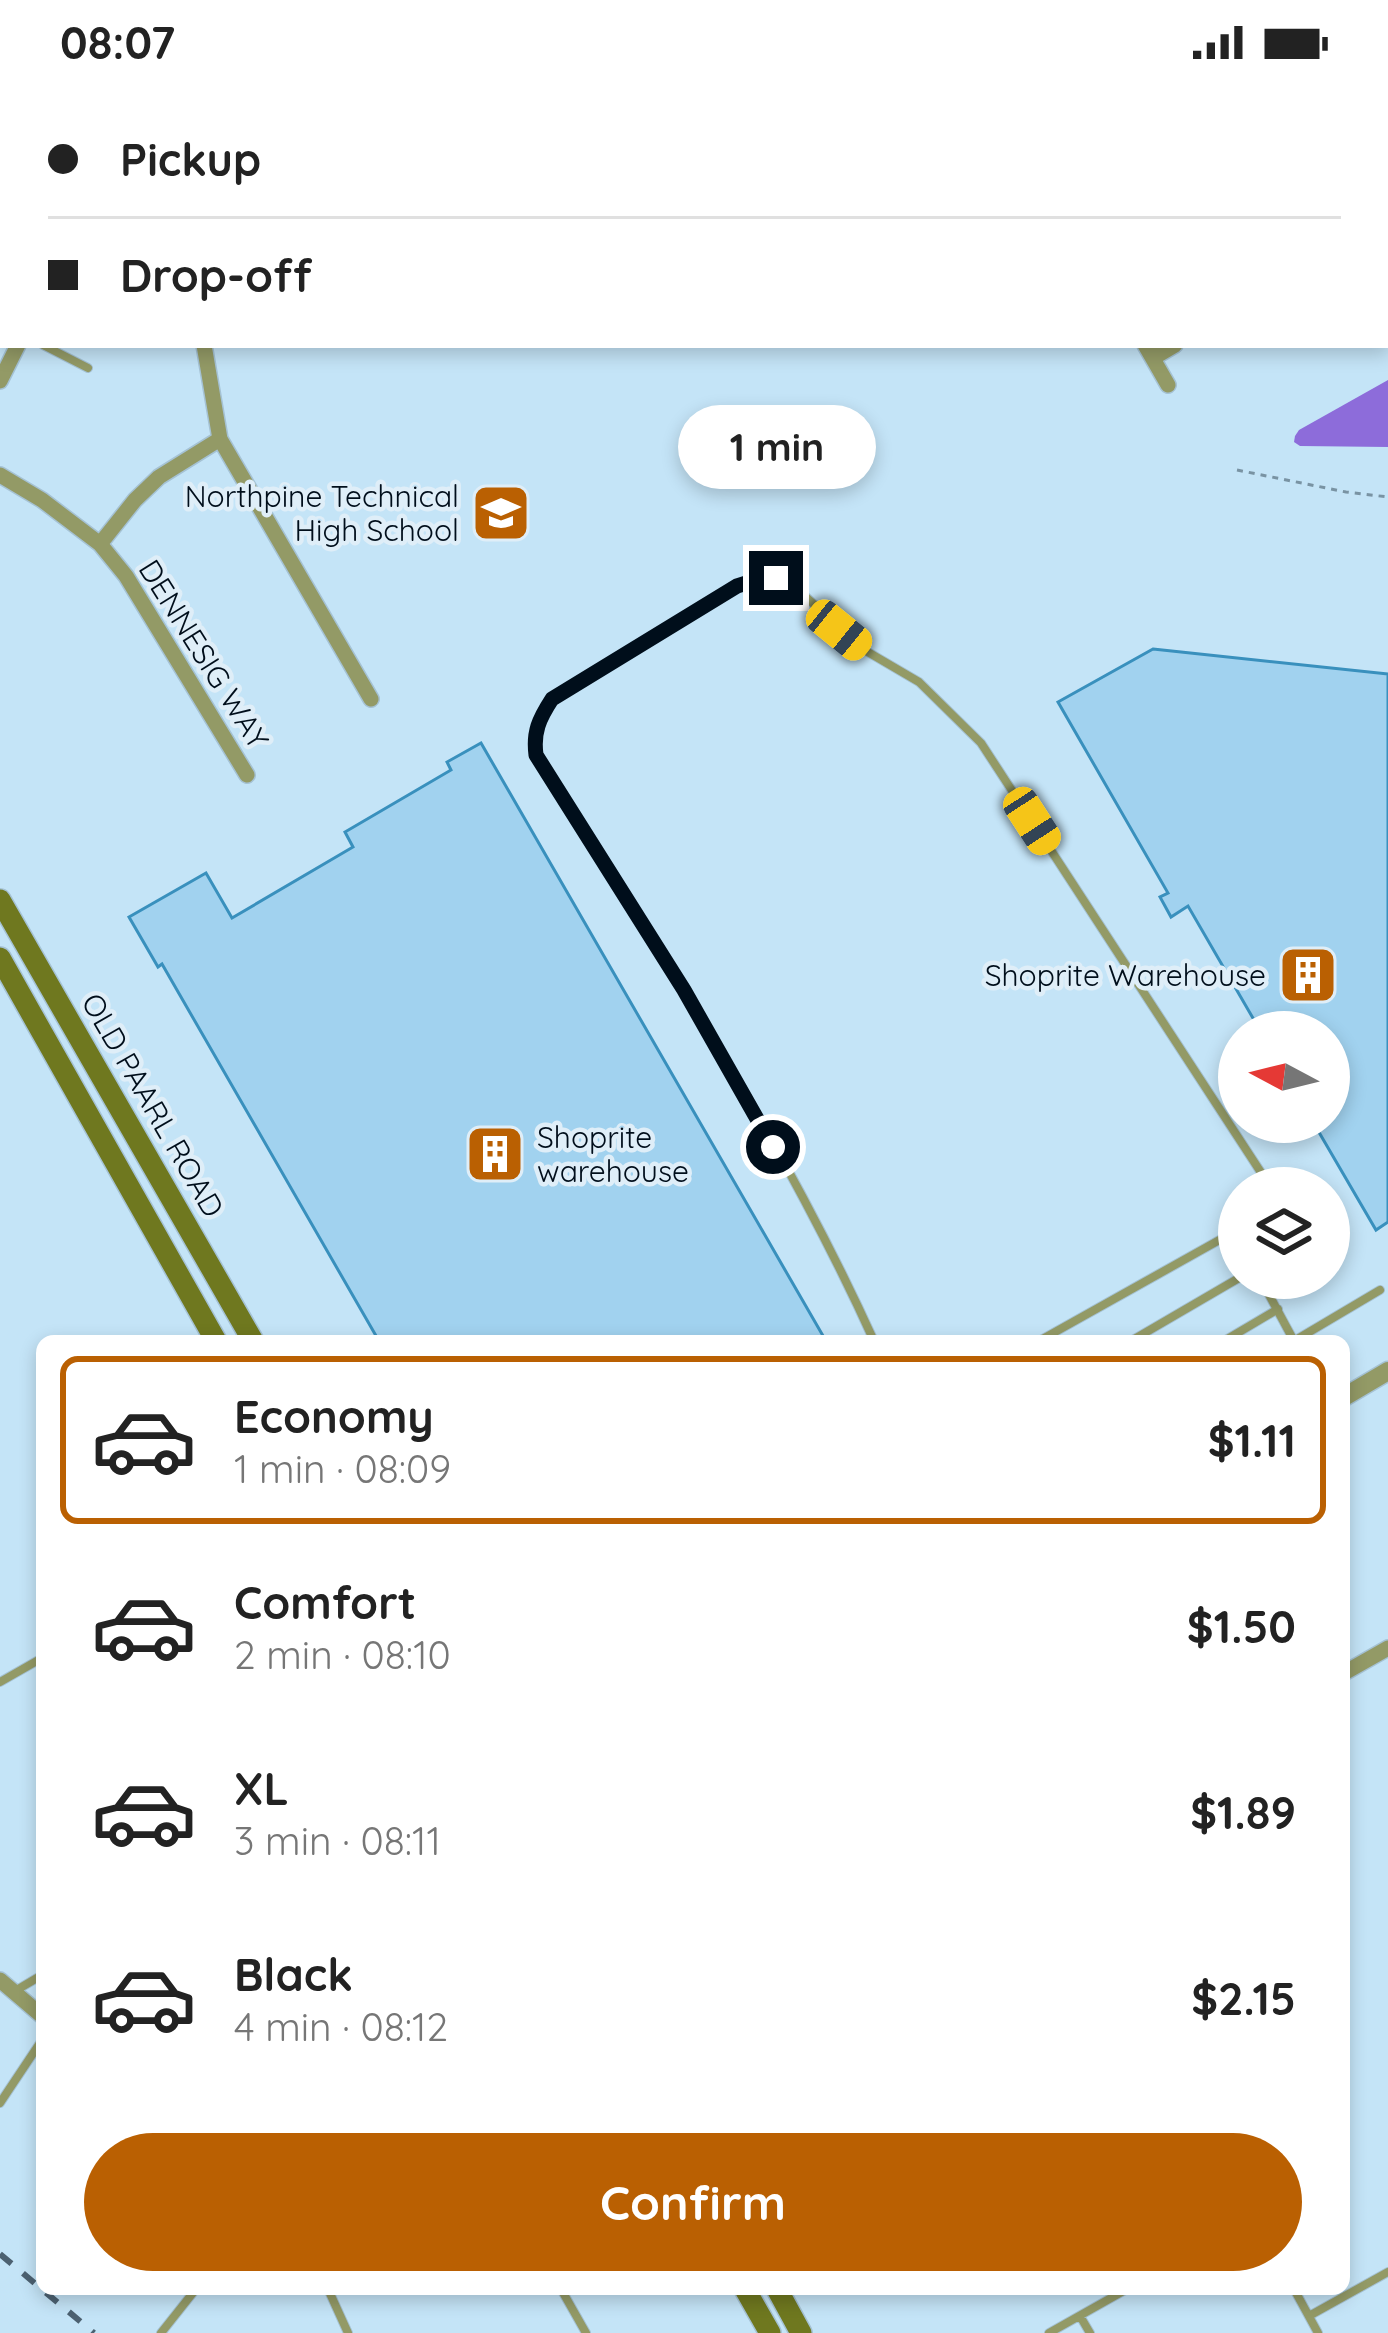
<!DOCTYPE html>
<meta charset="utf-8">
<style>
body{margin:0;font-family:Quicksand,sans-serif;background:#f6f6f6;color:#222;height:100vh;display:flex;flex-direction:column;font-size:45px;white-space:nowrap}
*{box-sizing:border-box;margin:0}
p{font-size:39px;color:#767676}
.icon{flex:none;width:66px;height:66px;fill:none;stroke:currentColor;stroke-width:2;stroke-linecap:round;stroke-linejoin:round}
.map{position:relative;flex:1;overflow:hidden}
.panel{position:absolute;left:36px;top:1251px;width:1314px;height:960px;display:flex;flex-direction:column;background:#fff;border-radius:18px;box-shadow:0 6px 18px #0003}
.panel>*{flex:none}
.hud{position:absolute;left:0px;top:0px;width:1389px;height:264px;box-shadow:0 6px 18px #0003;display:grid;align-content:center;height:264px;padding:0 48px;background:#fff}
.needle{width:78px;rotate:277deg}
.buttons{position:absolute;left:1218px;top:927px;display:grid;gap:24px}
.buttons a{display:grid;place-items:center;width:132px;height:132px;border-radius:50%;background:#fff;box-shadow:0 6px 18px #0003;font-size:60px}
.end{position:absolute;width:54px;height:54px;margin:-27px;border:15px solid #000e1b;background:#fff;box-shadow:0 0 0 6px #fff}
.from{border-radius:50%}
.bubble{position:absolute;height:84px;border-radius:42px;background:#fff;box-shadow:0 6px 18px #0003;font-size:39px;font-weight:700;line-height:84px;text-align:center}
.car{position:absolute;width:36px;height:72px;margin:-36px -18px;border-radius:15px;box-shadow:0 0 9px 3px #0007;background:linear-gradient(#f5c518 24%,#345 0 40%,#f5c518 0 76%,#345 0 86%,#f5c518 0)}
.hud b{display:flex;align-items:center;gap:42px;height:114px;font-size:45px}
.hud b+b{border-top:3px solid #e0e0e0}
.hud i{width:30px;height:30px;background:#222}
ul{padding:21px 0 0;list-style:none}
li{display:flex;align-items:center;gap:36px;height:168px;margin:0 24px 18px;padding:0 24px;border:6px solid transparent;border-radius:18px}
li div{flex:1}
li b{display:block;font-size:45px}
li em{font-style:normal;font-weight:700}
li.selected{border-color:#ba6002}
li>.icon{width:108px;height:108px;stroke-width:1.5}
.cta{display:flex;gap:24px;margin-top:auto;padding:24px 48px}
.cta a{flex:1;height:138px;border-radius:72px;background:#ba6002;color:#fff;font-size:48px;font-weight:700;line-height:138px;text-align:center}
.status{display:flex;justify-content:space-between;align-items:center;height:84px;padding:0 60px;background:#fff;direction:ltr}
.status svg{height:33px;fill:currentColor}
.map>svg:first-child{display:block}
</style>
<div class="status"><b>08:07</b><svg viewBox="0 0 49 12"><path d="M0 12V9h3v3zM5 12V6h3v6zM10 12V3h3v9zM15 12V0h3v12zM26 1h20v11H26zM47 4h2v5h-2z"/></svg></div>
<div class="map">
<svg width="1388" height="2249" viewBox="0 0 1388 2249">
<rect width="100%" height="100%" fill="#c4e4f7"/>
<path fill="#f385b2" d="M 995,0 L 1388,0 L 1388,199 L 1386,3 L 996,3 Z"/>
<path fill="#8d6cda" d="M 1388,296 L 1388,363 L 1300,362 L 1294,358 L 1295,352 L 1299,346 Z"/>
<path fill="#a1d2ef" stroke="#3990bd" stroke-width="3" d="M 1153,565 L 1388,590 L 1388,1138 L 1376,1146 L 1313,1038 L 1329,1038 L 1329,948 L 1261,948 L 1188,822 L 1171,833 L 1160,813 L 1168,809 L 1058,618 Z
M 481,659 L 826,1257 L 379,1257 L 162,880 L 158,883 L 129,833 L 206,789 L 232,834 L 353,763 L 345,748 L 451,686 L 447,678 Z"/>
<g fill="none" stroke-linecap="round" stroke-linejoin="round">
<defs>
<path id="service" d="M 697,0 L 699,3
M 43,261 L 88,284
M 1260,1194 L 1294,1257
M 874,1257 C 781,1052 656,861 536,671 C 533,648 539,635 552,615 L 737,503 L 756,496 L 776,495 L 793,501 L 861,564 L 919,598 L 981,659 L 1262,1090 L 1264,1104
M 1039,1257 L 1239,1145
M 1131,1257 L 1239,1194
M 1224,1257 L 1278,1225
M 1294,1257 L 1380,1206
M 0,1598 L 42,1574
M 15,1907 L 42,1891
M 0,2019 L 42,1956
M 328,2205 L 348,2249
M 561,2205 L 586,2249
M 1294,2205 L 1318,2249
M 1080,2232 L 1090,2249
M 1309,2232 L 1388,2188
M 161,2249 L 196,2205
M 1049,2249 L 1127,2205"/>
<path id="minor" d="M 74,0 L 76,3
M 260,3 L 277,0
M 0,74 L 3,72
M 0,116 L 3,121
M 1386,210 L 1388,209
M 204,261 L 220,355 L 371,615
M 1145,261 L 1168,301
M 1153,274 L 1175,261
M 0,297 L 18,261
M 0,391 L 42,416 L 100,460 L 126,492 L 247,691
M 100,460 L 135,416 L 159,393 L 220,355
M 1344,1589 L 1388,1564
M 0,1896 L 42,1932"/>
<path id="tertiary" d="M 1344,1313 L 1388,1287"/>
<path id="secondary" d="M 0,816 L 253,1257
M 0,874 L 216,1257
M 745,2205 L 770,2249
M 777,2205 L 801,2249"/>
</defs>
<use href="#service" stroke="#a5c2d4" stroke-width="10"/>
<use href="#minor" stroke="#a5c2d4" stroke-width="18"/>
<use href="#tertiary" stroke="#a5c2d4" stroke-width="21"/>
<use href="#secondary" stroke="#a5c2d4" stroke-width="24"/>
<path stroke="#7993a3" stroke-width="3" stroke-dasharray="6 6" stroke-linecap="butt" d="M 866,3 L 866,0
M 872,3 L 874,0
M 1237,386 L 1346,408 L 1388,413"/>
<use href="#service" stroke="#939a66" stroke-width="8"/>
<use href="#minor" stroke="#939a66" stroke-width="15"/>
<use href="#tertiary" stroke="#939a66" stroke-width="18"/>
<use href="#secondary" stroke="#6f781f" stroke-width="21"/>
<path stroke="#4c6171" stroke-width="6" stroke-dasharray="15 15" stroke-linecap="butt" d="M 0,2170 L 94,2249"/>
</g>
<g fill="none" stroke-linecap="round" stroke-linejoin="round">
<path stroke="#000e1b" stroke-width="15" d="M 773,1063 L 684,906 L 536,671 C 533,648 539,635 552,615 L 737,502 L 756,496 L 776,494"/>
</g>
<defs>
<symbol id="school-square" viewBox="-11 -11 22 22"><rect x="-9" y="-9" width="18" height="18" rx="4" fill="#ba6002" stroke="#dfeef8"/><path d="M0-5L7-2L0 1L-7-2ZM-4 1L0 2.5L4 1V4Q0 6-4 4Z" fill="#fff"/></symbol>
<symbol id="building-square" viewBox="-11 -11 22 22"><rect x="-9" y="-9" width="18" height="18" rx="4" fill="#ba6002" stroke="#dfeef8"/><path d="M-4-6H4V6H1V3H-1V6H-4ZM-2.5-4.3h1.7v1.8h-1.7ZM.8-4.3h1.7v1.8H.8ZM-2.5-1h1.7V.8h-1.7ZM.8-1h1.7V.8H.8Z" fill="#fff"/></symbol>
</defs>
<g fill-rule="evenodd">
<use href="#school-square" x="468" y="396" width="66" height="66"/>
<use href="#building-square" x="1275" y="858" width="66" height="66"/>
<use href="#building-square" x="462" y="1037" width="66" height="66"/>
</g>
<g text-anchor="middle" dominant-baseline="central" stroke-width="9" stroke-linejoin="round" paint-order="stroke">
<g font-size="30" fill="#000e1b" stroke="#dfeef8" text-anchor="end">
<text x="459" y="412">Northpine Technical<tspan x="459" dy="34">High School</tspan></text>
<text x="1266" y="891">Shoprite Warehouse</text>
<text x="537" y="1053" text-anchor="start">Shoprite<tspan x="537" dy="34">warehouse</tspan></text>
</g>
<g font-size="30" fill="#000e1b" stroke="#dfeef8">
<text transform="translate(204 570) rotate(58)">DENNESIG WAY</text>
<text transform="translate(153 1021) rotate(60)">OLD PAARL ROAD</text>
</g>
</g>
</svg>
<div class="buttons">
<a><svg class="needle" viewBox="-14 -14 28 28"><path d="M0-13l5 13h-10z" fill="#e53935"/><path d="M0 13l5-13h-10z" fill="#767676"/></svg></a>
<a><svg class="icon" aria-label="layers" viewBox="0 0 24 24"><path d="M12 4l9 5-9 5-9-5zM3 14l9 5 9-5"/></svg></a>
</div>
<i class="end from" style="left:773px;top:1063px"></i>
<i class="end" style="left:776px;top:494px"></i>
<div class="bubble" style="left:678px;top:321px;width:198px">1 min</div>
<i class="car" style="left:839px;top:546px;rotate:129deg"></i>
<i class="car" style="left:1032px;top:737px;rotate:147deg"></i>
<div class="hud">
<b><i class="from"></i>Pickup</b>
<b><i></i>Drop-off</b>
</div>
<section class="panel">
<ul>
<li class="selected"><svg class="icon" aria-label="car" viewBox="0 0 24 24"><path d="M5 17H2v-5l4-1 3-4h7l3 4 3 1v5h-3M9 17h6M6 11h13"/><circle cx="7" cy="17" r="2"/><circle cx="17" cy="17" r="2"/></svg><div><b>Economy</b><p>1 min · 08:09</p></div><em>$1.11</em></li>
<li><svg class="icon" aria-label="car" viewBox="0 0 24 24"><path d="M5 17H2v-5l4-1 3-4h7l3 4 3 1v5h-3M9 17h6M6 11h13"/><circle cx="7" cy="17" r="2"/><circle cx="17" cy="17" r="2"/></svg><div><b>Comfort</b><p>2 min · 08:10</p></div><em>$1.50</em></li>
<li><svg class="icon" aria-label="car" viewBox="0 0 24 24"><path d="M5 17H2v-5l4-1 3-4h7l3 4 3 1v5h-3M9 17h6M6 11h13"/><circle cx="7" cy="17" r="2"/><circle cx="17" cy="17" r="2"/></svg><div><b>XL</b><p>3 min · 08:11</p></div><em>$1.89</em></li>
<li><svg class="icon" aria-label="car" viewBox="0 0 24 24"><path d="M5 17H2v-5l4-1 3-4h7l3 4 3 1v5h-3M9 17h6M6 11h13"/><circle cx="7" cy="17" r="2"/><circle cx="17" cy="17" r="2"/></svg><div><b>Black</b><p>4 min · 08:12</p></div><em>$2.15</em></li>
</ul>
<div class="cta"><a>Confirm</a></div>
</section>
</div>
